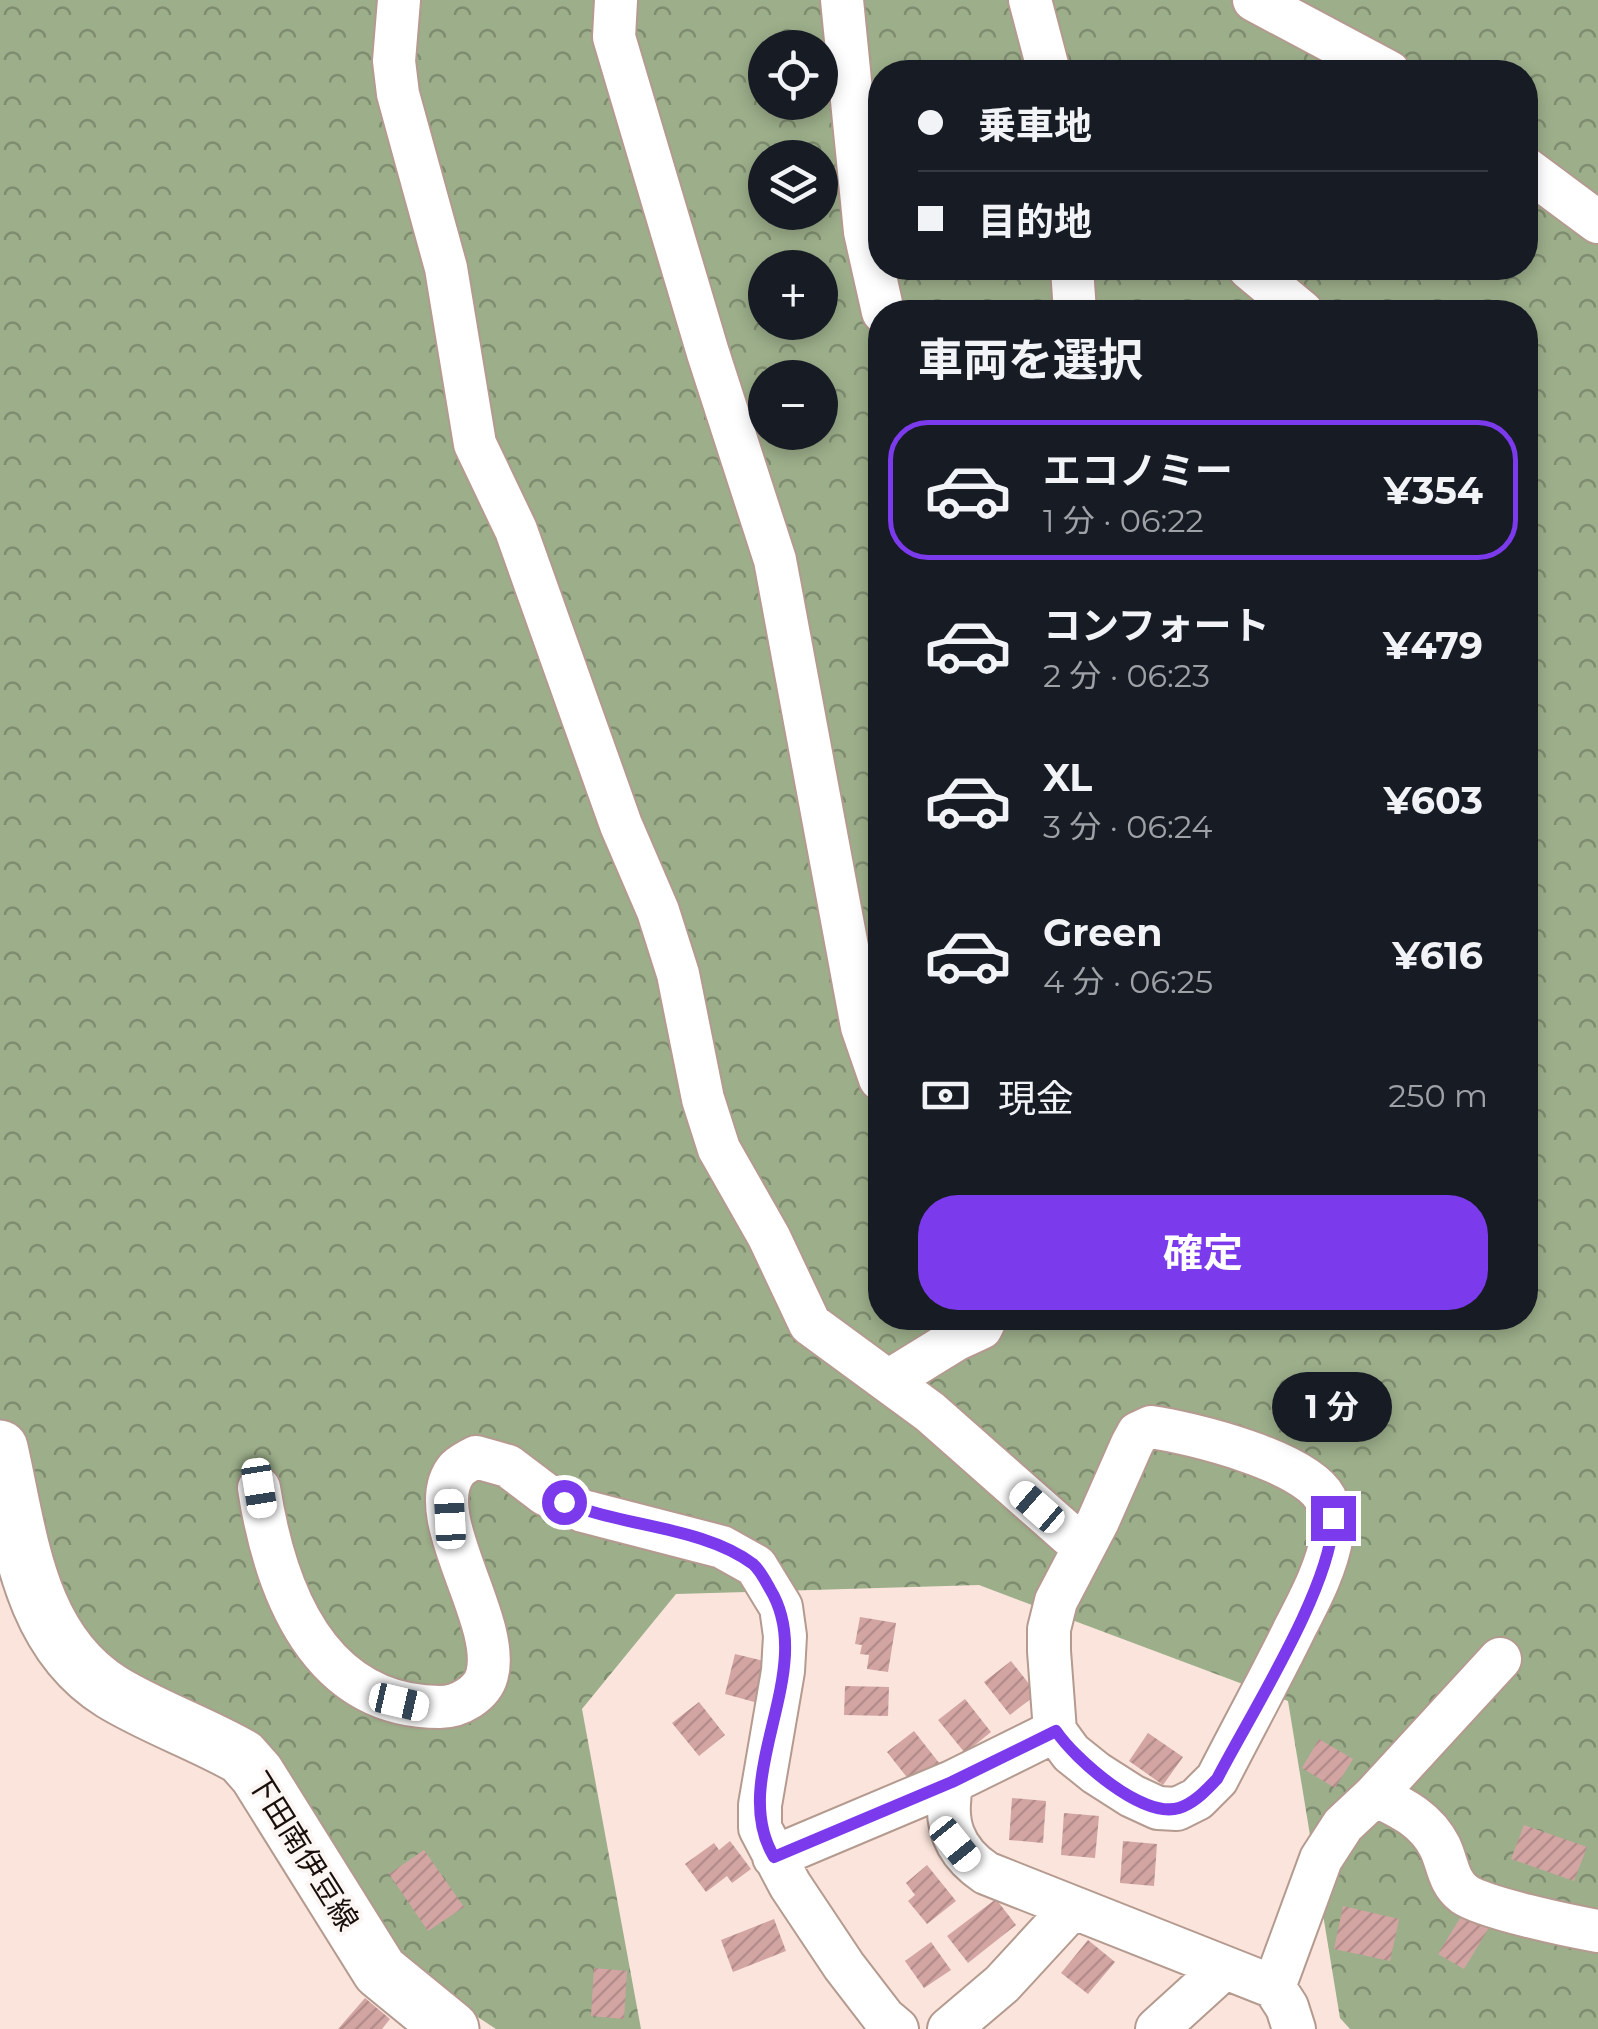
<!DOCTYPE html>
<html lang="ja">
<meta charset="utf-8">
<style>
body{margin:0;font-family:Montserrat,"Noto Sans JP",sans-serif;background:#20242c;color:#f1f3f6;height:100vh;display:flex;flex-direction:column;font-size:38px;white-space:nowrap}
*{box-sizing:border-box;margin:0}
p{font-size:32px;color:#9ea1a6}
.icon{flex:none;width:55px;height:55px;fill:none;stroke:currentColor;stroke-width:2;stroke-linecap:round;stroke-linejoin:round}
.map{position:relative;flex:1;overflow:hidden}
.details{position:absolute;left:868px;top:300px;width:670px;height:1030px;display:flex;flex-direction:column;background:#171b24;border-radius:40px;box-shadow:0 5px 15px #0003}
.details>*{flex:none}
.hud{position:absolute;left:868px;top:60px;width:670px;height:220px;border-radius:40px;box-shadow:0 5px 15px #0003;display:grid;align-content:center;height:220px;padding:0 50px;background:#171b24}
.tools{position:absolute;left:748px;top:30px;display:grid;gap:20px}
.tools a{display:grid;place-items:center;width:90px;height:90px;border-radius:50%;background:#171b24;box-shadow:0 5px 15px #0003;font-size:50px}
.end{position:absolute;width:45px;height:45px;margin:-22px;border:12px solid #7c3aed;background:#fff;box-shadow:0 0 0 5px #fff}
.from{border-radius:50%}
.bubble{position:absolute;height:70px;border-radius:35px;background:#171b24;box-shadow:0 5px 15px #0003;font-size:32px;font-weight:700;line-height:70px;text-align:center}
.car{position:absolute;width:30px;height:60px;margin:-30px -15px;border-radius:12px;box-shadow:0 0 8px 2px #0007;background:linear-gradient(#fff 24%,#345 0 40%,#fff 0 76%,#345 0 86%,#fff 0)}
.hud b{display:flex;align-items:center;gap:35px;height:95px;font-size:38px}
.hud b+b{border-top:2px solid #363941}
.hud i{width:25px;height:25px;background:#f1f3f6}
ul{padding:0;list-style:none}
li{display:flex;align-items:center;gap:30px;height:140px;margin:0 20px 15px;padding:0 30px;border:5px solid transparent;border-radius:40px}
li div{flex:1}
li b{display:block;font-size:38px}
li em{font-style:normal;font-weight:700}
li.selected{border-color:#7c3aed}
li>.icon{width:90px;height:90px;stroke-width:1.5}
h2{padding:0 50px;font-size:45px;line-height:120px}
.pay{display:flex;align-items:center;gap:25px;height:110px;padding:0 50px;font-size:38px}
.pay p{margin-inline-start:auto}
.primary-button{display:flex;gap:20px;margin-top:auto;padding:20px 50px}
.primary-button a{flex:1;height:115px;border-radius:40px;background:#7c3aed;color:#fff;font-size:40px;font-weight:700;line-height:115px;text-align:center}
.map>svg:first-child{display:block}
</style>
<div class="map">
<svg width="1598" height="2029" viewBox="0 0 1598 2029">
<defs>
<pattern id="forest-crowns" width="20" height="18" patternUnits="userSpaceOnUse" patternTransform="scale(2.5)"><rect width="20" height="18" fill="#9cae8a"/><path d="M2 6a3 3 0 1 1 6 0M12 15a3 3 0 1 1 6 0" fill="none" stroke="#7e8c6f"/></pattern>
<pattern id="building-hatch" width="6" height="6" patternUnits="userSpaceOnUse" patternTransform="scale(2.5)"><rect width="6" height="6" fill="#d2a5a3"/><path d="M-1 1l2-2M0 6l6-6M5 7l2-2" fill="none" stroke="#b48d8b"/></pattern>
</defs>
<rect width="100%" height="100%" fill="#fbe4db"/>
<path fill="url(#forest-crowns)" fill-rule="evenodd" d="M 0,0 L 1598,0 L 1598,2029 L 1350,2029 L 1340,2018 L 1288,1701 L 979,1585 L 676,1594 L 582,1709 L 641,2029 L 496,2029 L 357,1938 L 242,1757 L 54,1634 L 0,1428 ZM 765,48 L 820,48 L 820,102 L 765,102 ZM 880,72 L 1525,72 L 1525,268 L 880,268 ZM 765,158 L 820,158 L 820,212 L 765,212 ZM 765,268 L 820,268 L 820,322 L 765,322 ZM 880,312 L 1525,312 L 1525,1318 L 880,1318 ZM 765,378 L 820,378 L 820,432 L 765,432 Z"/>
<path fill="url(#building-hatch)" d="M 860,1617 L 896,1623 L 888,1672 L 867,1669 L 869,1655 L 860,1654 L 862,1645 L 855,1644 Z
M 735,1654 L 768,1662 L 758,1703 L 725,1694 Z
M 1011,1661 L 1037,1694 L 1010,1715 L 984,1682 Z
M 845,1686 L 889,1687 L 888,1716 L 844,1715 Z
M 965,1699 L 991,1732 L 965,1753 L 938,1720 Z
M 699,1702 L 725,1735 L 699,1756 L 672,1723 Z
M 914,1731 L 940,1764 L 913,1785 L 887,1752 Z
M 1148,1733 L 1183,1757 L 1163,1785 L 1129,1761 Z
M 1319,1739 L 1353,1759 L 1335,1788 L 1302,1768 Z
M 1012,1798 L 1046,1801 L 1043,1843 L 1009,1840 Z
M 1064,1813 L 1099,1816 L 1095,1858 L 1061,1855 Z
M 1524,1825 L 1587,1847 L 1574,1881 L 1511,1859 Z
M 730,1841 L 751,1869 L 732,1883 L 727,1876 L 706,1892 L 685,1864 L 714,1843 L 719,1850 Z
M 1123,1841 L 1157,1844 L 1154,1886 L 1120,1883 Z
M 424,1850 L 464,1907 L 428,1931 L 389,1874 Z
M 927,1865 L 956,1901 L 927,1924 L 908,1901 L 915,1895 L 906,1883 Z
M 996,1899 L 1016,1925 L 968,1963 L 947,1936 Z
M 1343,1906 L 1399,1919 L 1390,1961 L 1334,1949 Z
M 1465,1910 L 1490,1926 L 1464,1969 L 1438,1954 Z
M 774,1919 L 786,1951 L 733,1972 L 721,1940 Z
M 1088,1940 L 1115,1962 L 1088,1994 L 1061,1973 Z
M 931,1942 L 951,1970 L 924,1988 L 905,1961 Z
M 594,1968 L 627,1971 L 624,2019 L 591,2016 Z
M 365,1998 L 390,2019 L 382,2029 L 338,2029 Z"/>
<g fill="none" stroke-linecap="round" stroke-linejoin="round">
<defs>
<path id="street" d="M 399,0 L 394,61 L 398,94 L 446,268 L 475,444 L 516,530 L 621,825 L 658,911 L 678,974 L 703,1099 L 719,1149 L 769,1237 L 810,1324 L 930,1412 L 1083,1547
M 616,0 L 614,37 L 708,353 L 775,560 L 862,1027 L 880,1079
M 842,0 L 865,232 L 883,312
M 1030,0 L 1049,72
M 1254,0 L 1389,72
M 1525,168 L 1598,222
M 1072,268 L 1075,312
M 1249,268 L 1302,312
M 890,1380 L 955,1340 L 981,1328 L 984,1322 L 982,1318
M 1151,1427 C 1192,1433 1305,1461 1325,1498 C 1331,1510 1334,1522 1332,1535 C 1327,1567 1310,1599 1295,1628 C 1270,1679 1243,1728 1217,1779 L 1197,1799 L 1177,1809 L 1158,1808 L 1132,1796 L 1096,1773 L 1071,1753 L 1055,1731 L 1049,1651 L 1049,1629 L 1056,1601 L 1098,1521 L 1132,1444 L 1138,1433 Z
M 259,1488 C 275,1590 318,1707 440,1707 C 459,1707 482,1694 487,1675 C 502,1619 419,1514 457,1469 C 462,1464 470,1460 476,1457 L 508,1466 L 545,1494 L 583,1511 L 722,1547 L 756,1566 L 781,1607 L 785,1636 L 783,1671 L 760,1805 L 760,1828 L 790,1885 L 844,1966 L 884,2018 L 897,2029
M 1055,1731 L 952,1782 C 943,1821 952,1850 986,1873 L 1274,1987 L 1287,2007 L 1294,2029
M 1375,1795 L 1500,1659
M 774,1857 L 952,1782
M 1274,1987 L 1321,1859 L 1343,1825 L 1375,1795 C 1402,1808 1426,1819 1440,1847 C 1448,1864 1448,1882 1464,1894 C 1484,1908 1570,1926 1598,1931
M 949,2029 L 1002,1984 L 1072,1908
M 1157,2029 L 1224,1968"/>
<path id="secondary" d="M 0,1448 C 20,1535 28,1640 112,1692 C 153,1717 200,1733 242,1757 L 257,1774 L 380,1971 L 451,2029"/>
</defs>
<use href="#street" stroke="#b49a8f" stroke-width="46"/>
<use href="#secondary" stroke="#b49a8f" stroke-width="59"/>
<use href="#street" stroke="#fff" stroke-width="42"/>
<use href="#secondary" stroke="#fff" stroke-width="55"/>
</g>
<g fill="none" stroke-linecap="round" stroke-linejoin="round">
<path stroke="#7c3aed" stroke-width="12" d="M 564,1502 C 622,1527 702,1526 753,1564 C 760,1570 765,1580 770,1589 C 820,1671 726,1777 774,1857 L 952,1782 L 1056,1731 C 1075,1759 1142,1819 1179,1808 C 1195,1803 1206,1790 1217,1779 C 1250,1715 1333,1585 1333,1518"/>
</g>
<g text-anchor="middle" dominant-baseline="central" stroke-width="8" stroke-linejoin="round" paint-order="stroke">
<g font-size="30" fill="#19100c" stroke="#fbf5f3">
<text transform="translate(303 1851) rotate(58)">下田南伊豆線</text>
</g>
</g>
</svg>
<div class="tools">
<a><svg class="icon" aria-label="locate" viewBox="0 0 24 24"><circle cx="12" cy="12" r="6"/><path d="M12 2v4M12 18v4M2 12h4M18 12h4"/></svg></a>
<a><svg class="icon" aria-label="layers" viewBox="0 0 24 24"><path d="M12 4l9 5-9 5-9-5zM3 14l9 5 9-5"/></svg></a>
<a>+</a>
<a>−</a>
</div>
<i class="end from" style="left:564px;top:1502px"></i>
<i class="end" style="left:1333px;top:1518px"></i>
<div class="bubble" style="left:1272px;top:1372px;width:120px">1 分</div>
<i class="car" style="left:259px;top:1488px;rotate:171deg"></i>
<i class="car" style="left:1037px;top:1507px;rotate:311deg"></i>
<i class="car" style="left:450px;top:1519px;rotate:357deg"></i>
<i class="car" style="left:399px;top:1702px;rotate:103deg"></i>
<i class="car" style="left:955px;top:1844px;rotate:141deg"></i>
<div class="hud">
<b><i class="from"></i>乗車地</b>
<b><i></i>目的地</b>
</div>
<section class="details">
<h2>車両を選択</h2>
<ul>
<li class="selected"><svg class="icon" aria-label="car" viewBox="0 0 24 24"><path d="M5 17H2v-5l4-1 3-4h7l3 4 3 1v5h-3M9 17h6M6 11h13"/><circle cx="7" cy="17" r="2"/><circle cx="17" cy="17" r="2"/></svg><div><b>エコノミー</b><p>1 分 · 06:22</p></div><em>¥354</em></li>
<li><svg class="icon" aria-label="car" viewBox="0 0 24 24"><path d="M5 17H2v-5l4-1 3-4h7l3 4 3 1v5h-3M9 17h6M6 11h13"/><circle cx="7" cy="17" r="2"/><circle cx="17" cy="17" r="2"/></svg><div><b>コンフォート</b><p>2 分 · 06:23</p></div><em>¥479</em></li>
<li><svg class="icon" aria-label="car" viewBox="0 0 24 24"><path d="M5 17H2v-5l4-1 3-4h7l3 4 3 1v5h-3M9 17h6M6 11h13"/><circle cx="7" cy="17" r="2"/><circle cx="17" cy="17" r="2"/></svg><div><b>XL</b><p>3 分 · 06:24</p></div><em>¥603</em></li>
<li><svg class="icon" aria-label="car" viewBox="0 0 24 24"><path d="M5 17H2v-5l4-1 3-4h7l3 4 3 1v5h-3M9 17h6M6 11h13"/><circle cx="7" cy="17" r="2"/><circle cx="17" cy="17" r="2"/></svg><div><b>Green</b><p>4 分 · 06:25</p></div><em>¥616</em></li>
</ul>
<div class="pay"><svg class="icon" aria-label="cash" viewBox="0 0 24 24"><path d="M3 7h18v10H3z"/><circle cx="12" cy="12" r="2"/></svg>現金<p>250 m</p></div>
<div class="primary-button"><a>確定</a></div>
</section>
</div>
